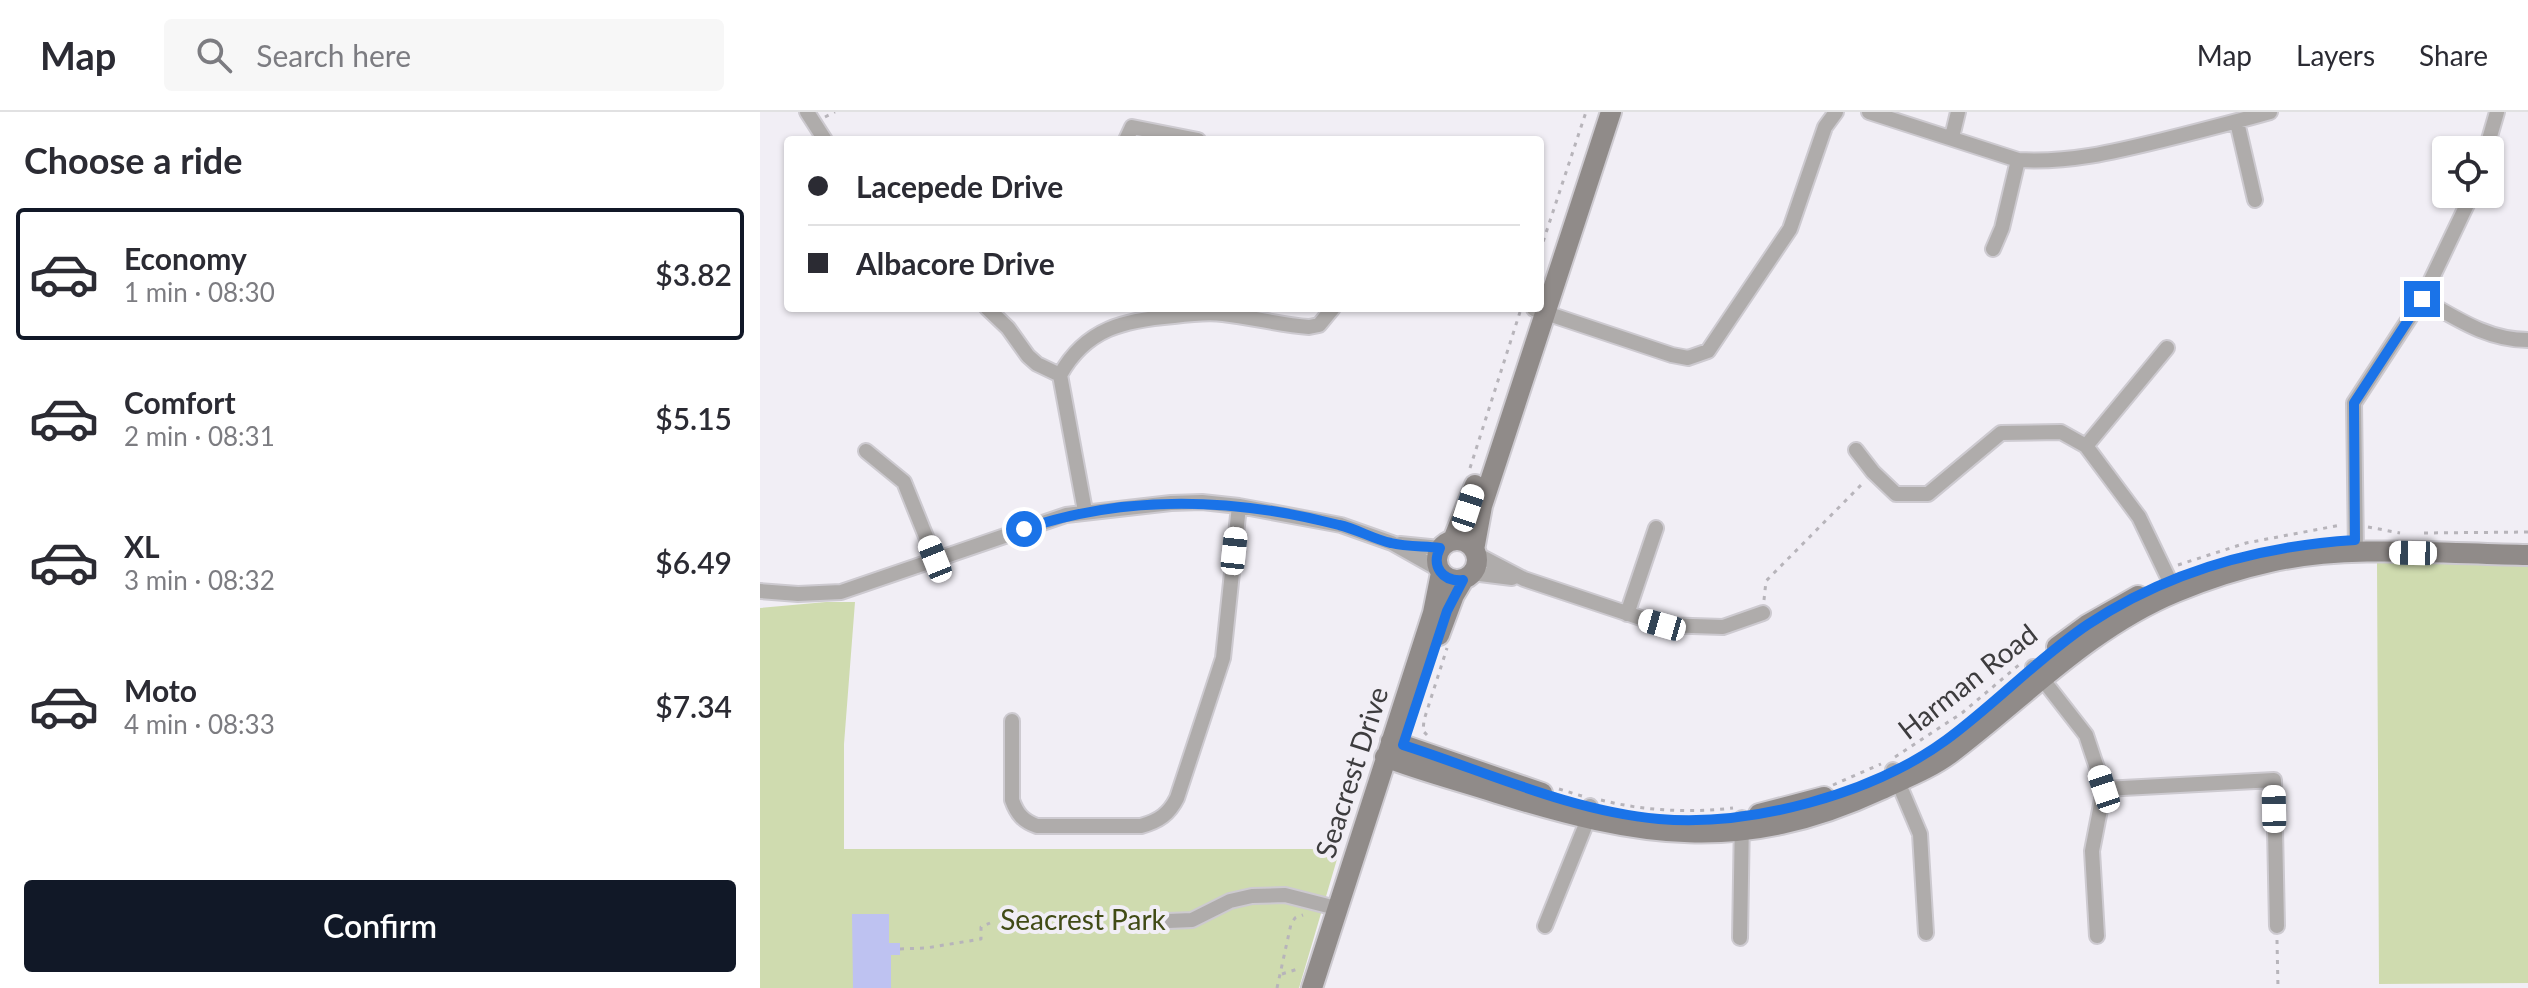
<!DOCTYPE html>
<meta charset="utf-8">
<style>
body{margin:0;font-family:Lato,sans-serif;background:#f7f7f7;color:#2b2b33;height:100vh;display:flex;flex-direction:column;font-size:30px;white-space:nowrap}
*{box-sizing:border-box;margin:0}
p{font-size:26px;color:#7c7c81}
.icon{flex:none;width:44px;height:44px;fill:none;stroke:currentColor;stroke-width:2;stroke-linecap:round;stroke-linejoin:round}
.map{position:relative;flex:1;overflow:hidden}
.details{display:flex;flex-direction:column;background:#fff;width:760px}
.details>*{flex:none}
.guide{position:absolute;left:24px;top:24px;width:760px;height:176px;border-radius:8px;box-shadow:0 2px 6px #0004;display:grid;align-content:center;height:176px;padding:0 24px;background:#fff}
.buttons{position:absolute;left:1672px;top:24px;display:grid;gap:16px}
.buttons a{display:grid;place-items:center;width:72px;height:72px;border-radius:8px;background:#fff;box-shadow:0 2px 6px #0004;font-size:40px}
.end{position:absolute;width:36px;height:36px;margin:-18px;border:10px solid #1a73e8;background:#fff;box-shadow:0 0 0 4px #fff}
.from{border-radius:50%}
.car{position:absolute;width:24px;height:48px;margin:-24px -12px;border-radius:10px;box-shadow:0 0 6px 2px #0007;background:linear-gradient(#fff 24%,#345 0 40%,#fff 0 76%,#345 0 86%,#fff 0)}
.guide b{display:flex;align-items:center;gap:28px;height:76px;font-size:30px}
.guide b+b{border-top:2px solid #e1e1e2}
.guide i{width:20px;height:20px;background:#2b2b33}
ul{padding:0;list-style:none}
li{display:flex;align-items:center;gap:24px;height:132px;margin:0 16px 12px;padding:0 8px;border:4px solid transparent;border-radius:8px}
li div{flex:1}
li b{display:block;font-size:30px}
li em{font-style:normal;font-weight:600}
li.active{border-color:#111827}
li>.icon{width:72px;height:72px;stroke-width:1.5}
h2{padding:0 24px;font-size:36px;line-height:96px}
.primary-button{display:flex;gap:16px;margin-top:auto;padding:16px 24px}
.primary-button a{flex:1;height:92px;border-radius:8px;background:#111827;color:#fff;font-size:32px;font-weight:600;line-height:92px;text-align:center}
header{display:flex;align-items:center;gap:48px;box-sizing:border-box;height:112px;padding:0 40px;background:#fff;border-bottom:2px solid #e1e1e2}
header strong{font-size:38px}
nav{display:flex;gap:44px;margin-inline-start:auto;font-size:28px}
.search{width:560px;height:72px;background:#f7f7f7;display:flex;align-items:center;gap:20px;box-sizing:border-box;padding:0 28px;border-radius:8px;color:#7c7c81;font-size:30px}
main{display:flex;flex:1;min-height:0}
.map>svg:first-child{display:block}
</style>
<header>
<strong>Map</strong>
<div class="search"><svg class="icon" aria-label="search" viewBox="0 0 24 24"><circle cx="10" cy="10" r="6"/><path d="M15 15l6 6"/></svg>Search here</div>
<nav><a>Map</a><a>Layers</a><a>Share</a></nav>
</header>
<main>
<section class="details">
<h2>Choose a ride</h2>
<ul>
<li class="active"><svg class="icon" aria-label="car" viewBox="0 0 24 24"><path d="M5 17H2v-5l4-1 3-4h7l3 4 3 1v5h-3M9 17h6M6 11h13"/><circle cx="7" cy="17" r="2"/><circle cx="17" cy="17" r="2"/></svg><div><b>Economy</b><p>1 min · 08:30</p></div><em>$3.82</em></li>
<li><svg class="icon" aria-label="car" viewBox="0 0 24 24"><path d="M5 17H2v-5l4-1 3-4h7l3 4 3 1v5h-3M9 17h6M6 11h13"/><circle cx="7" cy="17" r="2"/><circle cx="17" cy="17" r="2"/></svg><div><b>Comfort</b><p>2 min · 08:31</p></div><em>$5.15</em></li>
<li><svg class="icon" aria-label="car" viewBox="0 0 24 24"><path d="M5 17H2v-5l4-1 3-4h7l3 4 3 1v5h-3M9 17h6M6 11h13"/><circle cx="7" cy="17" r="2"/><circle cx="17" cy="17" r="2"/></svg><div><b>XL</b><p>3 min · 08:32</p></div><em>$6.49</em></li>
<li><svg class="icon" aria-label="car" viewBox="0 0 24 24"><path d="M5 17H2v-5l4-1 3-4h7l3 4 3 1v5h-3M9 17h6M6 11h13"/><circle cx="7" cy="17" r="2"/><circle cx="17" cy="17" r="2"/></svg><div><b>Moto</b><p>4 min · 08:33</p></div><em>$7.34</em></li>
</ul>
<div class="primary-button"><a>Confirm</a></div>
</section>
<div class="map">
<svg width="1768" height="876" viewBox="0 0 1768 876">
<rect width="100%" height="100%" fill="#f1eef5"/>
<path fill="#cfdbaf" d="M 1617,451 L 1768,451 L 1768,871 L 1619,872 Z
M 66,490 L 95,490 L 84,632 L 84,737 L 580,737 L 539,876 L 0,876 L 0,496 Z"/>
<path fill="#bec2f1" d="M 92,802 L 129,802 L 129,831 L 140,831 L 140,843 L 131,843 L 131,876 L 93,876 Z"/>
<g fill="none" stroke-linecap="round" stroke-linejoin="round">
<defs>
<path id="street" d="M 47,0 L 65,28
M 1109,0 L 1258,48 C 1309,51 1354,40 1403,28 C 1439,19 1475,10 1510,0
M 1477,10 L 1495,88
M 1192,25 L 1198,0
M 366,28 L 372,15 L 438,28
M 1726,38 L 1737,0
M 1233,137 L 1242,116 L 1258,48
M 1662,187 C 1696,206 1727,228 1768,228
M 227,196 L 248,216 L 268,244 L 277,252 L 300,263 L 325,399
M 774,197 L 912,243 L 928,246 L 948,239 L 1030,117 L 1065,15 L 1076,0
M 300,263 C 326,216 365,208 414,204 C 430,202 447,200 463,202 C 492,205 520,213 549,215 L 559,213 L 573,196
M 1326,334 L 1407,236
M 1096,338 L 1113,360 L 1136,382 L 1168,382 L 1241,321 L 1301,320 L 1326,334 L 1379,405 L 1415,480
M 106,339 L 144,370 L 175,447
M 640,432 L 680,436
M 1596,441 L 1594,291 L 1662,187 L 1712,82
M 716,442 L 764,467 L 902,513 L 963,515 L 1003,501
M 712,461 L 752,466
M 0,479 L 38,482 L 81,480 L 306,403 L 411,391 L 442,390 L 479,394 L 581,413 L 632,431 L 678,457
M 867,502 L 896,416
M 1273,555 L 1326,623 L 1344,677 L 1332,739 L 1337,824
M 252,609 L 252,688 C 257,702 263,709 277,714 L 381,714 C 399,709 409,702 417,686 L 463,546 L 479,394
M 1133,658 L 1160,722 L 1166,821
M 1344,677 L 1514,668 L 1517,814
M 408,809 L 432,808 L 470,789 L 492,784 L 525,783 L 576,796
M 785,814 L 828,707 L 830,694
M 980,826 L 982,706"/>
<path id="secondary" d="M677 448a20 20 0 1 1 40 0a20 20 0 1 1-40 0Z
M 693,428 L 715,373
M 714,438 L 722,394 L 851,0
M 679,523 L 694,483 L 703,468
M 1297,535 L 1327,513 L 1378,484
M 631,629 L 782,681
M 625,645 C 661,659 700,669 737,681 C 879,725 980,743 1120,678 C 1143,667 1170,657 1191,641 C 1265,585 1329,516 1416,480 C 1445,468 1478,457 1510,450 C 1588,432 1687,442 1768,443
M 999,702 L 1064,685
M 552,876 L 673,501 L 681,461"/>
</defs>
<use href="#street" stroke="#cdcad0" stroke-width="18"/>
<use href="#secondary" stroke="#cdcad0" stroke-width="24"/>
<path stroke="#b7b4ba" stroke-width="3" stroke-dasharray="4 6" stroke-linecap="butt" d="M 65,5 L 75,0
M 780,139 L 826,0
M 710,356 L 760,200
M 1608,415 L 1640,421
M 1664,421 L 1768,420
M 1418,453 L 1486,431 L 1581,413
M 1004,488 L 1006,469 L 1105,369
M 667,623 L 663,619 L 664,608 L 687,536
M 1135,645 L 1202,601 L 1260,552
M 1073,673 L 1121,652
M 799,677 L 822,684
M 841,688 C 884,699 929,701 973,696
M 1517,828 L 1518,876
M 140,837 L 166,836 L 221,827 L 221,815 L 230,811
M 522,862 L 541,856
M 517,876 L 531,812 L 535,806 L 543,803"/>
<use href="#street" stroke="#afacab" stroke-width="14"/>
<use href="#secondary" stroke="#908b89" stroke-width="20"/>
</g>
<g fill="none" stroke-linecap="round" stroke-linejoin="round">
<path stroke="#1a73e8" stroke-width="10" d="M 264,417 C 367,382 475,386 579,413 C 597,417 613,427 631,431 C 647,435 664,434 680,436 C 671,454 682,470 703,468 L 687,499 L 643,633 C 727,660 811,699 899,707 C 991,715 1112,682 1186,628 C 1235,592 1277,547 1327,513 C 1408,459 1500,434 1595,428 L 1594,291 L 1662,187"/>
</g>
<g text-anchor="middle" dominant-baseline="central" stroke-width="8" stroke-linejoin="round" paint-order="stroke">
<g font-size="28" fill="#3d3c3e" stroke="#f1eef5">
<text transform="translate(1207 569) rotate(-38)">Harman Road</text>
<text transform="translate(591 660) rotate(-72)">Seacrest Drive</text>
</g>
<g font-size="28" fill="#414b16" stroke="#f1eef5">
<text x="323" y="807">Seacrest Park</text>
</g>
</g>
</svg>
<div class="buttons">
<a><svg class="icon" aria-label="locate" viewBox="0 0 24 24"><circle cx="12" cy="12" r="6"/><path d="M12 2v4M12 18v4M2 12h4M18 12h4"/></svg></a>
</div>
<i class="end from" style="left:264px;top:417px"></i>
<i class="end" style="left:1662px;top:187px"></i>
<i class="car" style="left:708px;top:396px;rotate:18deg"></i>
<i class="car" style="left:474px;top:439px;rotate:6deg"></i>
<i class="car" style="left:1653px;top:441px;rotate:271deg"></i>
<i class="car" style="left:175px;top:447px;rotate:338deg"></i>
<i class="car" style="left:902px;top:513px;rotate:286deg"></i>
<i class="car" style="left:1344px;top:677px;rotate:342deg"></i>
<i class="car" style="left:1514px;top:697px;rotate:359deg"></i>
<div class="guide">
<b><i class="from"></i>Lacepede Drive</b>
<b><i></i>Albacore Drive</b>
</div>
</div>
</main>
